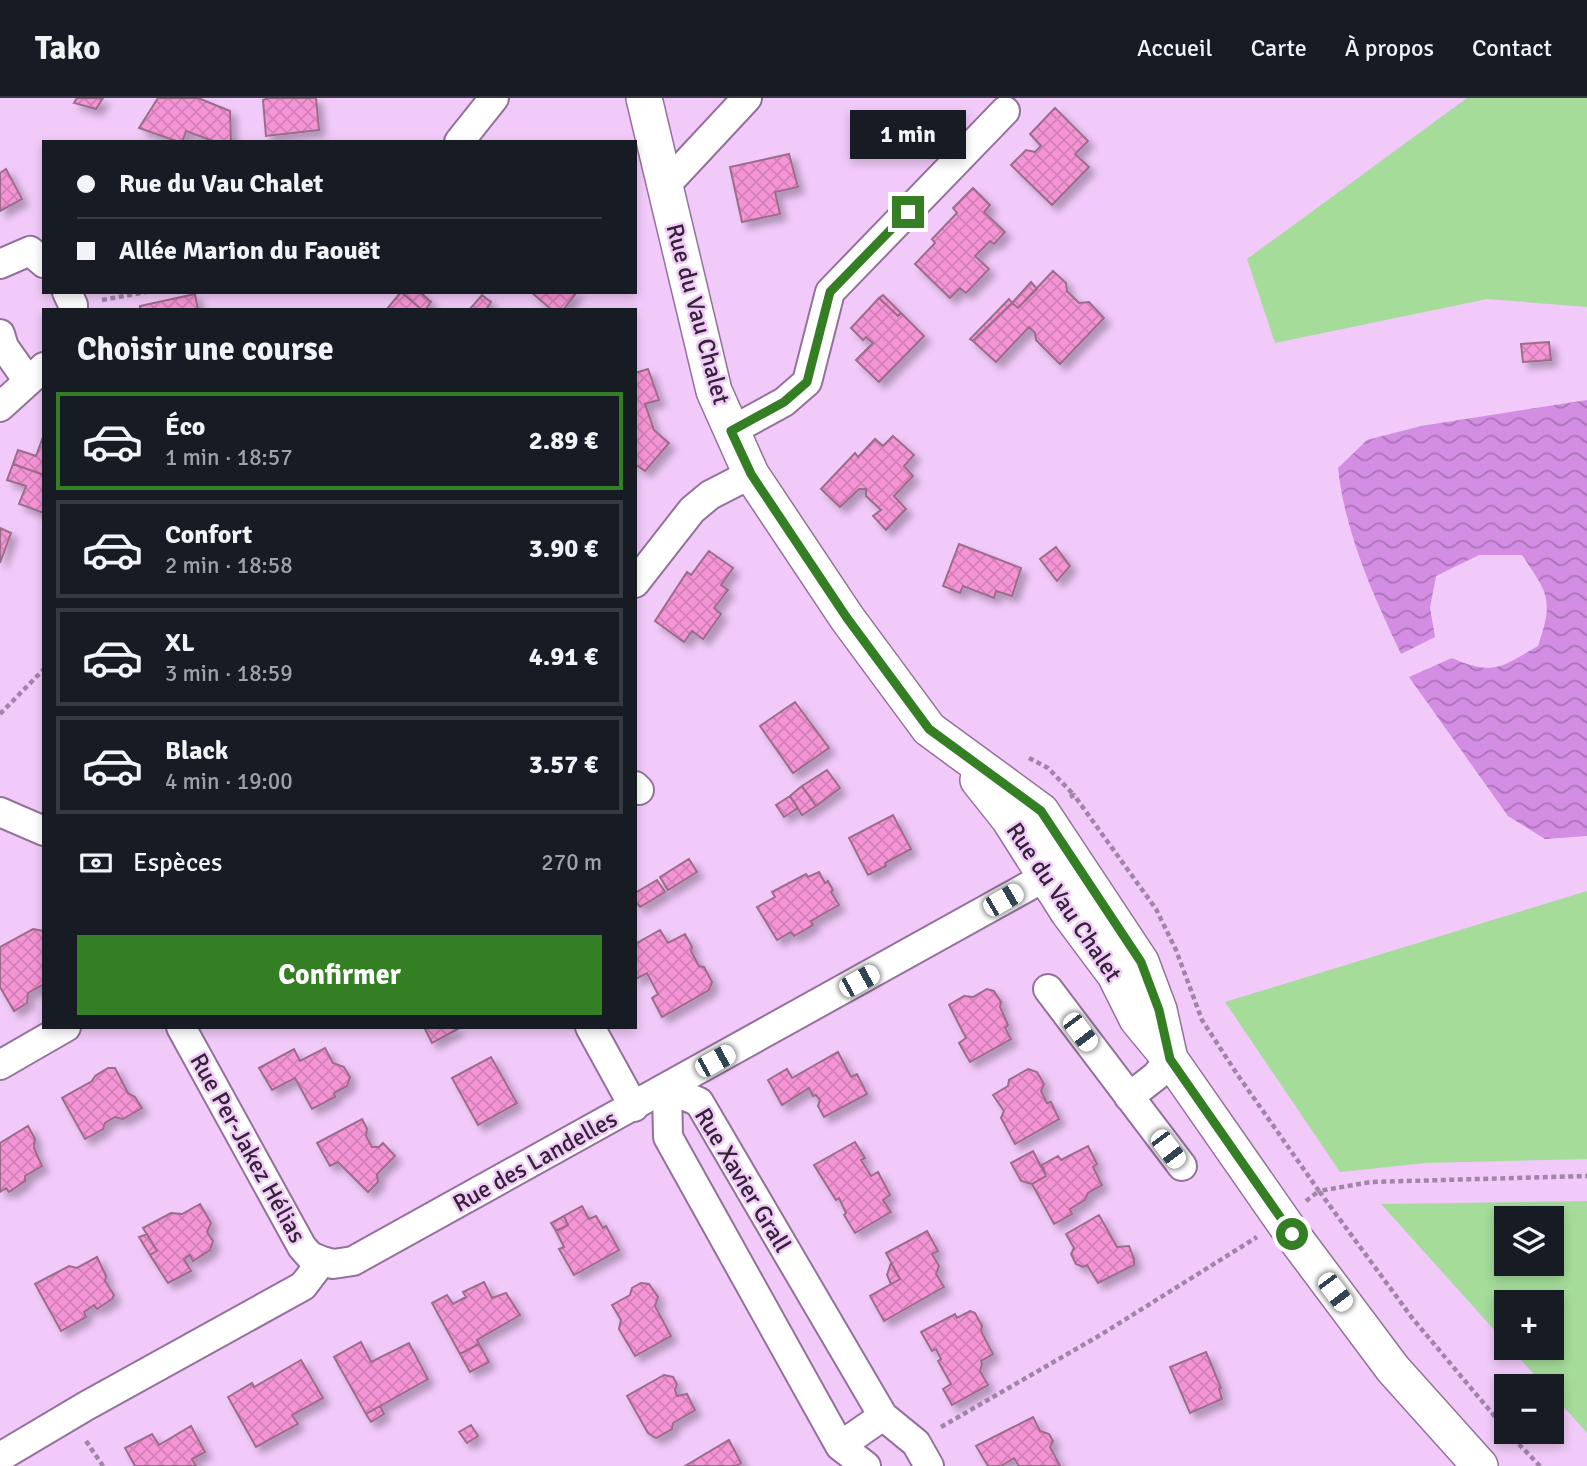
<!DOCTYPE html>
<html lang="fr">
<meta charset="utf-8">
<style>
body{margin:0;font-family:Signika,sans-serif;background:#242831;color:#f1f3f6;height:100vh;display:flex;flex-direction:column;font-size:26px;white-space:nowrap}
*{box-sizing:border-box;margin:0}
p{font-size:23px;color:#9ea1a6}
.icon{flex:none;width:38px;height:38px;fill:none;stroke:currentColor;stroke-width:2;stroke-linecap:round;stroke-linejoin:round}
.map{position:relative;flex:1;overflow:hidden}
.details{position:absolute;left:42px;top:210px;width:595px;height:721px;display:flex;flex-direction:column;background:#171b24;border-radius:0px;box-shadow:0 4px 10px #0003}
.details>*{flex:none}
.top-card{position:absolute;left:42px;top:42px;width:595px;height:154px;border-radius:0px;box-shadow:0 4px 10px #0003;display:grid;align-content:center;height:154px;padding:0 35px;background:#171b24}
.tools{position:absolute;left:1494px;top:1108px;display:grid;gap:14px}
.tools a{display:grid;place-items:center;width:70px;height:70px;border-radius:0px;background:#171b24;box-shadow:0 4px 10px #0003;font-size:35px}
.end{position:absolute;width:32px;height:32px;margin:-16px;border:9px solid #347e24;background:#fff;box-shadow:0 0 0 4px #fff}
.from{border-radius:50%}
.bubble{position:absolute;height:49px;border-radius:0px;background:#171b24;box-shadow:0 4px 10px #0003;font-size:23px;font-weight:800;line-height:49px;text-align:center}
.car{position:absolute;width:21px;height:42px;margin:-21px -10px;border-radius:9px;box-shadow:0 0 5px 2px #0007;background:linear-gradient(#fff 24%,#345 0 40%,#fff 0 76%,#345 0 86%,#fff 0)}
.top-card b{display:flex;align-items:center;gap:24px;height:66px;font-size:26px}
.top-card b+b{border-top:2px solid #363941}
.top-card i{width:18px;height:18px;background:#f1f3f6}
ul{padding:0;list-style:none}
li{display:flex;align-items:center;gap:21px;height:98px;margin:0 14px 10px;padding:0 21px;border:4px solid #363941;border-radius:0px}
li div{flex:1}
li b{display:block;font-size:26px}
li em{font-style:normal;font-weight:800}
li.active{border-color:#347e24}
li>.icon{width:63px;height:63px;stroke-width:1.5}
h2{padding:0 35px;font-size:32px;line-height:84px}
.pay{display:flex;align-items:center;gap:18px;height:77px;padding:0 35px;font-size:26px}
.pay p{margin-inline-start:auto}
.primary-button{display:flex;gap:14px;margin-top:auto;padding:14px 35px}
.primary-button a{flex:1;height:80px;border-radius:0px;background:#347e24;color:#fff;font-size:28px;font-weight:800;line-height:80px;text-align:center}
header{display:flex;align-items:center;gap:42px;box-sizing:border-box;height:98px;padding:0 35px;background:#171b24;border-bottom:2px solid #363941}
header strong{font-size:33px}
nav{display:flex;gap:38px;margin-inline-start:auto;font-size:24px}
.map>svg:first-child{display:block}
</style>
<header>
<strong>Tako</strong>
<nav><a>Accueil</a><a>Carte</a><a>À propos</a><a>Contact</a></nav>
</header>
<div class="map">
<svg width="1587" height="1368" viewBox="0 0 1587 1368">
<defs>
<pattern id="water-waves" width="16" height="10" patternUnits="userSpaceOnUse" patternTransform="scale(1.75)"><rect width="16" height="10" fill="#d38de3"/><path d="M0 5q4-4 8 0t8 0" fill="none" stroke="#ac73b9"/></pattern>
<pattern id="building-cross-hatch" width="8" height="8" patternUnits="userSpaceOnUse" patternTransform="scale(1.75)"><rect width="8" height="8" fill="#f594d5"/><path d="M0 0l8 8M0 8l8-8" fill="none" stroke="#d27fb7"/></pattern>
<filter id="shadow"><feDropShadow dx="6" dy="6" stdDeviation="3.5" flood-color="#0004"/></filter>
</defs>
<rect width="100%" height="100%" fill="#f1caf9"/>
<path fill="#a5dc9a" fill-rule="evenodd" d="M 1467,0 L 1587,0 L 1587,209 L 1487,201 L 1275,245 L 1247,161 Z
M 1587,793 L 1587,1061 L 1426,1065 L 1340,1074 L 1225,904 Z
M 1587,1103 L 1587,1335 L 1552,1296 L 1552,1288 L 1545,1288 L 1510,1250 L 1552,1250 L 1552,1204 L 1507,1204 L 1507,1246 L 1381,1106 ZM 1552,1120 L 1552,1166 L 1507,1166 L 1507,1120 Z"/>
<path fill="url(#water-waves)" d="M 1587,302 L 1587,738 L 1545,741 L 1508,718 L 1409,579 L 1452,560 C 1494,578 1500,570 1538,548 C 1554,501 1548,496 1522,457 L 1479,457 L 1436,478 L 1430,510 L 1435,539 L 1401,556 C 1373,497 1345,435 1338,370 L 1367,342 L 1421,328 Z"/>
<path fill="url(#building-cross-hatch)" stroke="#9d6c8c" stroke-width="2" filter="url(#shadow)" d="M 77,0 L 103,0 L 96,11 L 74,5 Z
M 158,0 L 198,0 L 230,13 L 231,44 L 216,44 L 186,33 L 182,44 L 179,44 L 139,30 Z
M 269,0 L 316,0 L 319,32 L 266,38 L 263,2 Z
M 1055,10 L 1088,43 L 1075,56 L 1089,69 L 1052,107 L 1011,67 L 1026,52 L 1035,54 L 1041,48 L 1030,36 Z
M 789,56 L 798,89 L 775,94 L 780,116 L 742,124 L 730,69 Z
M 6,71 L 22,101 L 0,113 L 0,75 Z
M 973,90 L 990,107 L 984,114 L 1005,134 L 994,146 L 990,143 L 975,158 L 989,171 L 966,195 L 960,190 L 950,200 L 915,166 L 935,145 L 932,141 L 957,115 L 953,110 Z
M 1053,173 L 1066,185 L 1067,193 L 1079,205 L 1089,204 L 1104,220 L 1060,266 L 1036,242 L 1035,235 L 1029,229 L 996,264 L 973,243 L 1012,205 L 1018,210 Z
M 1031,184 L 1037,191 L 1018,210 L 1012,205 Z
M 401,194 L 422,212 L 386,212 Z
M 401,194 L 420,194 L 431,204 L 425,212 L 422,212 Z
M 531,194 L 577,194 L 563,212 L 552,212 Z
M 195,196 L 198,212 L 140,212 L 140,208 Z
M 482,197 L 491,204 L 486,212 L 469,212 Z
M 883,197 L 901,215 L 898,218 L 879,200 Z
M 879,200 L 898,218 L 901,215 L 924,238 L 879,284 L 856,262 L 873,245 L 866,239 L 863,242 L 851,230 Z
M 1009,201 L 1012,205 L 973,243 L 970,241 Z
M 1549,244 L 1551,262 L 1523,264 L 1521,246 Z
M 648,271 L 659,302 L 645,306 L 654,332 L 669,345 L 645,373 L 635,366 L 635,275 Z
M 893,338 L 914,357 L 904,368 L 913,378 L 894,398 L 906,411 L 886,432 L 873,418 L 881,412 L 866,398 L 866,391 L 859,391 L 840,409 L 821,391 L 855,355 L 858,359 L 875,341 L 883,348 Z
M 43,339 L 44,377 L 13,366 L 18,352 L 36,358 Z
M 13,366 L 44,377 L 44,415 L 19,406 L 26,388 L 7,382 Z
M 0,430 L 11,435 L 0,465 Z
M 959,446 L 1021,470 L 1012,498 L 996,493 L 994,500 L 963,488 L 960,495 L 943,488 Z
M 1056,449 L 1070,468 L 1057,483 L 1040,461 Z
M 709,453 L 733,470 L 721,487 L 728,492 L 714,510 L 721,516 L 703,541 L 692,533 L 684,544 L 655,523 L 687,474 L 691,477 Z
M 795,604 L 829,650 L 793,675 L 760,628 Z
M 827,672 L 840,690 L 816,708 L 802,688 Z
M 802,688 L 816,708 L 802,717 L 790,698 Z
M 790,698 L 798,710 L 784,719 L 776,707 Z
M 893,717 L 911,751 L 885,765 L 886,768 L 868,777 L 849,740 Z
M 689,761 L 697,774 L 668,792 L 660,779 Z
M 819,774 L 825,785 L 828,783 L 833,792 L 831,794 L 839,807 L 811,823 L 813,827 L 794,838 L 791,834 L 777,842 L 757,809 L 775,799 L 772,794 L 806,776 L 808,779 Z
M 657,782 L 665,794 L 640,809 L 635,803 L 635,795 Z
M 33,831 L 44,833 L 44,886 L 28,895 L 27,905 L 14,913 L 0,889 L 0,849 Z
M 660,832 L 668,845 L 685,836 L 692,849 L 691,853 L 699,868 L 704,869 L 712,884 L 709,892 L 662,919 L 652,900 L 658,896 L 647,875 L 636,881 L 635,879 L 635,846 Z
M 987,891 L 994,893 L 1001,904 L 1000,909 L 1008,927 L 1005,930 L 1011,941 L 970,964 L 959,945 L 966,940 L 949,907 L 964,898 L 973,899 Z
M 424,929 L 457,929 L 458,931 L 432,945 Z
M 325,950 L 333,965 L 344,969 L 350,979 L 347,988 L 334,995 L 335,999 L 312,1011 L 295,980 L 272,992 L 259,970 L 294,951 L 300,963 Z
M 838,954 L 851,979 L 857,976 L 867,996 L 824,1019 L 818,1008 L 820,1002 L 816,997 L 813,998 L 809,990 L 782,1007 L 768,982 L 787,971 L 792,980 Z
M 491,959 L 517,1005 L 478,1027 L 452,980 Z
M 108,970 L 115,970 L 128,995 L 135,999 L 142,1010 L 123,1021 L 115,1019 L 105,1025 L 103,1031 L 85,1041 L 62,1000 L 92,983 L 95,978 Z
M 1028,971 L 1037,974 L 1044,986 L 1041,993 L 1047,1005 L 1051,1004 L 1059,1021 L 1015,1046 L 1001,1020 L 1004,1013 L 993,997 L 1008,988 L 1009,982 Z
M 362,1021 L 367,1031 L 366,1038 L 372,1049 L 379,1049 L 383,1045 L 395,1058 L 377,1076 L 378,1084 L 368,1094 L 338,1064 L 330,1068 L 317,1045 Z
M 28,1028 L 35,1041 L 34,1050 L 42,1068 L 25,1078 L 25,1083 L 9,1094 L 6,1090 L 0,1094 L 0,1045 Z
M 855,1044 L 865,1060 L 861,1062 L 871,1078 L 878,1074 L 890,1097 L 883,1102 L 891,1114 L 855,1135 L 844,1117 L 846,1115 L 839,1100 L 836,1102 L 814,1067 Z
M 1088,1048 L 1097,1066 L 1093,1069 L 1102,1087 L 1088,1095 L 1085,1102 L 1070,1111 L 1072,1116 L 1054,1126 L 1032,1086 L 1046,1078 L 1042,1067 L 1058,1058 L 1061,1062 Z
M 1033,1053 L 1046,1078 L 1032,1086 L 1021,1083 L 1011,1065 Z
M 200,1106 L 211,1125 L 207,1134 L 213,1143 L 210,1152 L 193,1163 L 190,1157 L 184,1161 L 191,1173 L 168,1185 L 150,1157 L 157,1153 L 143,1130 L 171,1115 L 182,1116 Z
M 582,1108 L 589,1121 L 596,1118 L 603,1130 L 606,1128 L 619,1152 L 574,1177 L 559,1151 L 564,1149 L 556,1133 L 568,1127 L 564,1118 Z
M 1099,1117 L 1117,1149 L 1129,1148 L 1134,1161 L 1134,1167 L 1098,1185 L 1087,1167 L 1083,1169 L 1076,1166 L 1071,1156 L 1074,1150 L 1066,1136 Z
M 564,1118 L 568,1127 L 556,1133 L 551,1125 Z
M 927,1133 L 938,1153 L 932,1156 L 939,1168 L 936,1176 L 944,1189 L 884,1223 L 870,1198 L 900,1181 L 886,1155 Z
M 147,1136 L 157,1153 L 150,1157 L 139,1139 Z
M 97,1159 L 106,1178 L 105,1183 L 114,1197 L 112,1201 L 97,1211 L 94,1207 L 84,1214 L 86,1219 L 61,1233 L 35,1186 L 69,1168 L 77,1170 Z
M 891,1165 L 900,1181 L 891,1186 L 887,1177 Z
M 484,1184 L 492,1200 L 506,1195 L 520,1217 L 477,1242 L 479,1246 L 460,1256 L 432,1205 L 447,1197 L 453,1206 L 466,1199 L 463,1194 Z
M 641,1185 L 649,1186 L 658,1199 L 655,1208 L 671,1238 L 635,1258 L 619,1231 L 621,1222 L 612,1207 L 630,1197 L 632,1190 Z
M 970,1213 L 975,1215 L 982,1228 L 981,1233 L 993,1256 L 981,1263 L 982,1266 L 980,1273 L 988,1287 L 952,1307 L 943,1291 L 951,1286 L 938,1263 L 941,1261 L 936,1251 L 932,1253 L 921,1234 L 955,1216 L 957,1220 Z
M 361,1244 L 371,1264 L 409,1245 L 428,1281 L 366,1316 L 334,1259 Z
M 479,1246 L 489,1264 L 470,1274 L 460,1256 Z
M 1206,1254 L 1221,1290 L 1219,1291 L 1222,1301 L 1190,1315 L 1170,1269 Z
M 301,1262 L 323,1300 L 292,1317 L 298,1326 L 256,1349 L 228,1299 L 252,1285 L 254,1289 Z
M 664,1277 L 673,1279 L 677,1286 L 675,1292 L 677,1298 L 687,1296 L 695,1312 L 673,1325 L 672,1331 L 656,1340 L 648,1335 L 627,1298 Z
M 380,1308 L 384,1316 L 371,1324 L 366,1316 Z
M 1033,1319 L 1040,1333 L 1049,1336 L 1053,1343 L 1050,1349 L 1060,1368 L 1019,1368 L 1014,1360 L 1001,1368 L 988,1368 L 976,1348 Z
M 471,1327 L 478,1338 L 467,1345 L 459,1334 Z
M 191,1328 L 205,1354 L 192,1361 L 196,1368 L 135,1368 L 125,1350 L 152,1336 L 159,1347 Z
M 729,1342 L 741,1365 L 736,1368 L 685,1368 Z"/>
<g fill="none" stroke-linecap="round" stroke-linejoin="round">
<defs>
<path id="minor" d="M 459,44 L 494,0
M 665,88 L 747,0
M 0,166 L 30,153 L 44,165
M 67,194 L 73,207 L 73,212
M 0,236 L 4,249 L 28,283
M 0,309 L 44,269
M 731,333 L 784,304 L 807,284 L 830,194 L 1005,13
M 635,485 L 692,412 L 710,397 L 751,376
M 635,688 L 639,692
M 0,714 L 44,733
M 1048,891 L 1182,1068
M 181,929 L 302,1149 L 310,1158 L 322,1163
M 590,929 L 634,1009
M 0,967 L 66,929
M 1129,999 L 1156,978 L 1170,961
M 840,1348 L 883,1318
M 0,1359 L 86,1308 L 303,1188 L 322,1163 L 333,1166 L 353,1163 L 1063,769
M 866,1368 L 840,1348 L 668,1039 L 667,990 L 699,1004 L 883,1318 L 916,1345 L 929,1368"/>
<path id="tertiary" d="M 644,0 L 714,293 L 751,376 L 847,520 L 929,631 L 1041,713 L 1141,864 L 1159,912 L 1170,961
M 978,682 L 1009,721 L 1068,814 L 1115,877 L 1137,921 L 1170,961 L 1292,1136 L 1393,1271 L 1480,1368"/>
</defs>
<use href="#minor" stroke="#94719c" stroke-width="32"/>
<use href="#tertiary" stroke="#94719c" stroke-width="38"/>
<path stroke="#a185a7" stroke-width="4.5" stroke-dasharray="5 3.5" stroke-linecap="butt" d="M 102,202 L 146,194
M 0,616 L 44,571
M 1029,660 L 1048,670 L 1074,697
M 1070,699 L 1074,697 L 1156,811 L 1176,852 L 1202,922 L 1237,976 L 1319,1093 L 1371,1084 L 1587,1078
M 1306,1103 L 1319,1093 L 1413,1221 L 1507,1333
M 941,1329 L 1102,1236 L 1257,1139
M 1507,1334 L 1540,1368
M 86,1343 L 103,1368"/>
<use href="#minor" stroke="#fff" stroke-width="28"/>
<use href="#tertiary" stroke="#fff" stroke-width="35"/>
</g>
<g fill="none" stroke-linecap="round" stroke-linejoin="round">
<path stroke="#347e24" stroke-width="9" d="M 908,114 L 830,194 L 807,284 L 784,304 L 731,333 L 751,376 L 847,520 L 929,631 L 1041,713 L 1141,864 L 1159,912 L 1170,961 L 1292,1136"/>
</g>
<g text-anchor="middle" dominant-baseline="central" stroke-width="5" stroke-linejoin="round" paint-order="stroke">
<g font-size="24" fill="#322435" stroke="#f1caf9">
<text transform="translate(698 216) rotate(75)">Rue du Vau Chalet</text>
<text transform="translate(1064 804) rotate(56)">Rue du Vau Chalet</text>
<text transform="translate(248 1050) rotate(61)">Rue Per-Jakez Hélias</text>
<text transform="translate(535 1063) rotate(-29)">Rue des Landelles</text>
<text transform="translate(743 1082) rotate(59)">Rue Xavier Grall</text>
</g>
</g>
</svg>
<div class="tools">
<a><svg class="icon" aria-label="layers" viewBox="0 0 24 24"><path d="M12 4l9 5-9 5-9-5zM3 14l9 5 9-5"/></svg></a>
<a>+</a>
<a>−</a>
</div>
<i class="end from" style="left:1292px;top:1136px"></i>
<i class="end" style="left:908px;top:114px"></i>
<div class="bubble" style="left:850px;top:12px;width:116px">1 min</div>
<i class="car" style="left:1003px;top:802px;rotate:60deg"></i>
<i class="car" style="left:859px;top:883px;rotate:61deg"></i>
<i class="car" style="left:1080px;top:934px;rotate:143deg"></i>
<i class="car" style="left:715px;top:963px;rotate:61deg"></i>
<i class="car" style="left:1168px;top:1051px;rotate:143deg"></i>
<i class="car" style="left:1335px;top:1194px;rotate:143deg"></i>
<div class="top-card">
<b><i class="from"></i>Rue du Vau Chalet</b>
<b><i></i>Allée Marion du Faouët</b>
</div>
<section class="details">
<h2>Choisir une course</h2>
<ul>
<li class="active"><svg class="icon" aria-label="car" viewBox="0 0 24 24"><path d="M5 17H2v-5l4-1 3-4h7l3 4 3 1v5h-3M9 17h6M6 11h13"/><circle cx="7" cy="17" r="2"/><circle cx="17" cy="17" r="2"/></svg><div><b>Éco</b><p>1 min · 18:57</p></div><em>2.89 €</em></li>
<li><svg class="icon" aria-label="car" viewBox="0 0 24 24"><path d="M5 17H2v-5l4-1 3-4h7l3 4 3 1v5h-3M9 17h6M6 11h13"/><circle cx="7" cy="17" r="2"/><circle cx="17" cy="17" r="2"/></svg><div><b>Confort</b><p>2 min · 18:58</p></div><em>3.90 €</em></li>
<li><svg class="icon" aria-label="car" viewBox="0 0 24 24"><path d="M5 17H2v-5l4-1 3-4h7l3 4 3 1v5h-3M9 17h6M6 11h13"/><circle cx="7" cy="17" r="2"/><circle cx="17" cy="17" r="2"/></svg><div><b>XL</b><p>3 min · 18:59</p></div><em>4.91 €</em></li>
<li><svg class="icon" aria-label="car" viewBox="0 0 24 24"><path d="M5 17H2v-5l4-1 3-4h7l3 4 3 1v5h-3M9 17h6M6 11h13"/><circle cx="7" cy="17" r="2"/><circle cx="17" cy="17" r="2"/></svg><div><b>Black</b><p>4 min · 19:00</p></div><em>3.57 €</em></li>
</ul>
<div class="pay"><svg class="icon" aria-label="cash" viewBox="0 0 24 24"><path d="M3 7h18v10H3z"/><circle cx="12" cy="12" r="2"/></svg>Espèces<p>270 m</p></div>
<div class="primary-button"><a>Confirmer</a></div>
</section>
</div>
